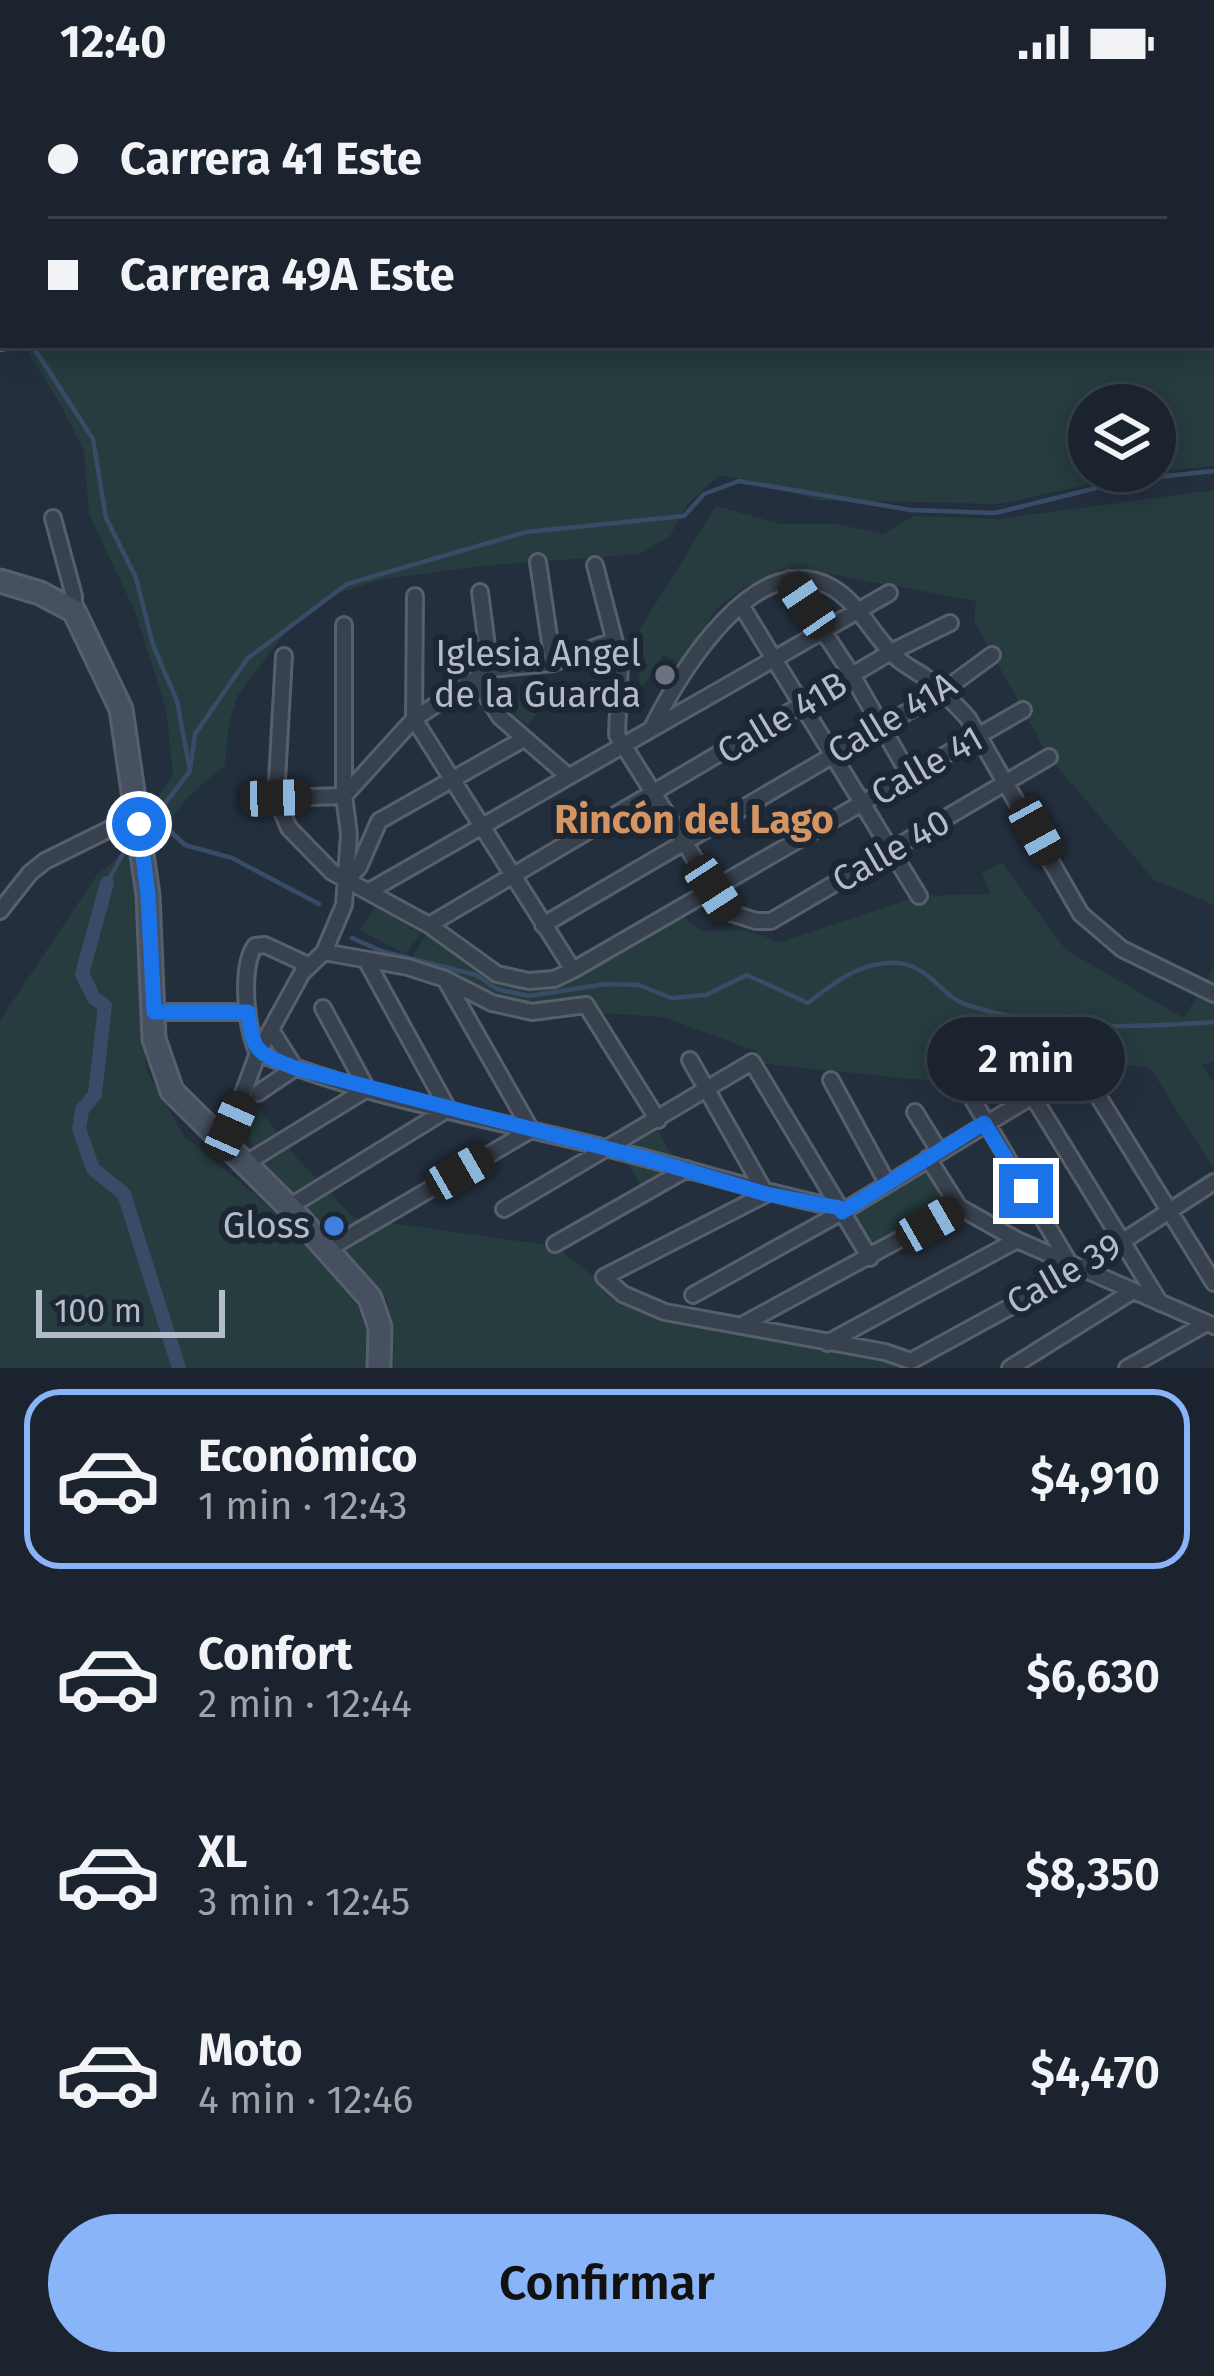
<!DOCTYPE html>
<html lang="es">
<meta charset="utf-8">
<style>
body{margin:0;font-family:"Fira Sans",sans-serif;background:#242b36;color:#f1f3f6;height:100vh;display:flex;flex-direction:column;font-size:45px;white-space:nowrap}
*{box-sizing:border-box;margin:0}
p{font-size:39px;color:#a0a4aa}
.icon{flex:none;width:66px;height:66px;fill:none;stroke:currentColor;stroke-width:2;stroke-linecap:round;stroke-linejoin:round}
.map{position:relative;height:1284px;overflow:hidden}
.side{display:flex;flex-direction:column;background:#1b232e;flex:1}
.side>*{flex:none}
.hud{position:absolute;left:0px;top:0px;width:1215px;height:264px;box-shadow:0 6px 30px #0003,0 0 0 3px #39404a;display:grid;align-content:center;height:264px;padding:0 48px;background:#1b232e}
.fabs{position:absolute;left:1068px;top:300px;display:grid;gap:24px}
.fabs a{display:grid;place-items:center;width:108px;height:108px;border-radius:50%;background:#1b232e;box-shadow:0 6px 30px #0003,0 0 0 3px #39404a;font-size:60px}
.scale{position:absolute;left:36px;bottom:30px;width:189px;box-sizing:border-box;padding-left:12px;border:6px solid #b4bcc9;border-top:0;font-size:33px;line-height:42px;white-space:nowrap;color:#b4bcc9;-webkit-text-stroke:9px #1d2633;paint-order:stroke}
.end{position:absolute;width:54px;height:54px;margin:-27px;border:15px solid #1a73e8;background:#fff;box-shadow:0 0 0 6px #fff}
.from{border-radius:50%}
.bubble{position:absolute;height:84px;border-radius:42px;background:#1b232e;box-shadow:0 6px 30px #0003,0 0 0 3px #39404a;font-size:39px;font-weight:600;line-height:84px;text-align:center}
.car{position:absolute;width:36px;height:72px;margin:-36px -18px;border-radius:15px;box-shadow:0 0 9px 3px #0007;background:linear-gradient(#222 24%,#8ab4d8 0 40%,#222 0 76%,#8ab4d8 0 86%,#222 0)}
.hud b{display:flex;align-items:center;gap:42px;height:114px;font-size:45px}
.hud b+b{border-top:3px solid #39404a}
.hud i{width:30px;height:30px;background:#f1f3f6}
ul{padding:21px 0 0;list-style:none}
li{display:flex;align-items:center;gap:36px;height:180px;margin:0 24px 18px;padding:0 24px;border:6px solid transparent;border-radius:36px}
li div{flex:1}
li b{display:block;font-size:45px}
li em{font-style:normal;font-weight:600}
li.on{border-color:#8ab4f8}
li>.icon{width:108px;height:108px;stroke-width:1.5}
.primary-button{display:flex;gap:24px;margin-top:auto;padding:24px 48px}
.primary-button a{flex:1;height:138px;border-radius:72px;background:#8ab4f8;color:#111;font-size:48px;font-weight:600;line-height:138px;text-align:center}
.status{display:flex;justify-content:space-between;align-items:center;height:84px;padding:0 60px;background:#1b232e;direction:ltr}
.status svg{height:33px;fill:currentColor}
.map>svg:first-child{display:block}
</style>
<div class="status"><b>12:40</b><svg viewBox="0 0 49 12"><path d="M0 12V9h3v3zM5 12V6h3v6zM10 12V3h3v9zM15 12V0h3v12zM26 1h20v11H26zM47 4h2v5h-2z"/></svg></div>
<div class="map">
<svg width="1214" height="1284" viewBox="0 0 1214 1284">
<rect width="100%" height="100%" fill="#242f3e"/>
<path fill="#263c3f" d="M 0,0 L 1214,0 L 1214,382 L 1155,387 L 1155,321 L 1089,321 L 1089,387 L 1150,387 L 1000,420 L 816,416 L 769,400 L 719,391 L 687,421 L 670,452 L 640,470 L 480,482 L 379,496 L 336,510 L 288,545 L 238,611 L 229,639 L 225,681 L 188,713 L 155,754 L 148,729 L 173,690 L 166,625 L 135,527 L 89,431 L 84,368 L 60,319 L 23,261 L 1212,261 L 1212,3 L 3,3 L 3,231 Z
M 1214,406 L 1214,821 L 1154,796 L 1049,673 L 974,537 L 976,517 L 819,488 L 784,487 L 743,504 L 715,526 L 683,581 L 663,571 L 640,606 L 637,550 L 716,422 L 781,440 L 837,440 L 883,450 L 914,432 L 997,435 Z
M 536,592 L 554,605 L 528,641 L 510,628 Z
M 133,760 L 146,985 L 183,1051 L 259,1114 L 328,1180 L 366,1228 L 367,1284 L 0,1284 L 0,936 L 97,791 Z
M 1002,779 L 1066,866 L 1184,934 L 1214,882 L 1214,977 L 1201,981 L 1214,999 L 1214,1085 L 1150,984 L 1074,974 L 1031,1002 L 963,1000 L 765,980 L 756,967 L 663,933 L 587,928 L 496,914 L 410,877 L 428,847 L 488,889 L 553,901 L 683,833 L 702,847 L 746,846 L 780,858 L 919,812 L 990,810 L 982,788 Z
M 376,822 L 421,849 L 406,871 L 359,846 Z
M 253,1017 L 297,1074 L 354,1134 L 554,1162 L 639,1226 L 826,1260 L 916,1284 L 394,1284 L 387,1215 L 275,1095 L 249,1056 Z
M 656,1043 L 678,1084 L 641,1103 L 621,1066 Z
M 924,1086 L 949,1119 L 871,1165 L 853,1130 Z"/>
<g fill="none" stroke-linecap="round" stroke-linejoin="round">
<path stroke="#394c67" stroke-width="4.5" d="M 0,212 L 3,217
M 32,261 L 93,355 L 106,434 L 136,494 L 153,561 L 177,617 L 190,687 L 145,745
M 190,687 L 195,650 L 247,575 L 347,500 L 526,448 L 684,432 L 704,410 L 739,397 L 911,426 L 995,429 L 1129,396 L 1214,387
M 158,736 L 185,761 L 232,774 L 319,820
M 107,799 L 131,755
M 352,854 L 381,867 L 476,891 L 497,905 L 529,912 L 606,900 L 639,901 L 671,914 L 706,911 L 747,891 L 808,919 C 834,899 862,876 898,879 C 930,882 943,914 967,921 C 1048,947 1130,944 1214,938"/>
<path stroke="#394c67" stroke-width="14" d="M 107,799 L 82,890 L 94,914 L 105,922 L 95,1010 L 82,1026 L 79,1045 L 93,1085 L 124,1110 L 179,1284"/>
<defs>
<path id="street" d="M 0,258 L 3,258
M 53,434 L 74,512 L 74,527
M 538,478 L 553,579
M 595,481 L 620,578 L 617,651 L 728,828 L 756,837 L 771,837 L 1049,673
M 789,495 L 852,591 L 910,692
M 480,508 L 490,585
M 415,512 L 414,635 L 573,886
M 741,521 L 919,812
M 284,572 L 276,714 L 289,744 L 332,788 L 429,841 L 497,890 L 529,897 L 554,895 L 573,886 L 1023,626
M 476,595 L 500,633 L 568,692
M 652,644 C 679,590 755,463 829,502 C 859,517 873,554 898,575 C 907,583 919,588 929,596 C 943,607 956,621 968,634 L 1081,830 L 1122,865 L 1214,910
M 276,714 L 344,712 L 414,635 L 490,585 L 553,579 L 612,557
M 346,797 L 359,783 L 379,737 L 522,656
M 371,806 L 889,509
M 0,827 L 30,789 L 45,777 L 138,731
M 429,841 L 891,568 L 950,539
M 543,841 L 943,607 L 992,571
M 324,868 L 408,883 L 445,895 L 492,919 L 532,928 L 586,921 L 658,1036
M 308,881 L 265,861 L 255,862 C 240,883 246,947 258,969 C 370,1015 493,1035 610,1065 C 687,1084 762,1109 840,1124
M 154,928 L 248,928
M 690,976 L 766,1110 L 604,1193 L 623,1210 L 665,1228 L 885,1268 L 911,1277 L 1083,1183 L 1214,1098
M 831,996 L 887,1099
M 258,1009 L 295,984 L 271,946
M 970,1011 L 1067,1175
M 1032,1011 L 1160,1219
M 915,1028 L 939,1067
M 229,1063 L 231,1042 L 258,969 L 302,889 L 324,868 L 344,821 L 349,750 L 344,712 L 344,541
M 928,1074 L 959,1123 L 1017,1156 L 1214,1242
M 246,1079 L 367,1005 L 323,924
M 289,1123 L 448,1025 L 366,876
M 504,1125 L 752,978 L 870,1174
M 555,1160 L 687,1085
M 328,1165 L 531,1046 L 445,895
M 693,1211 L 842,1128 L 1080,983 L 1214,1199
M 742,1241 L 959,1123
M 827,1259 L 1017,1156
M 1010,1284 L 1133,1207
M 1127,1284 L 1207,1239"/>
<path id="secondary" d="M 0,497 L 40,509 L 74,527 L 121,625 L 148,811 L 154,955 L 172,1007 L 289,1123 L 370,1214 L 380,1243 L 379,1284"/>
</defs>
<use href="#street" stroke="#565f6c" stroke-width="20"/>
<use href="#secondary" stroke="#565f6c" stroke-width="27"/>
<use href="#street" stroke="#38414e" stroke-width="14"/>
<use href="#secondary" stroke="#465061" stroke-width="21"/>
</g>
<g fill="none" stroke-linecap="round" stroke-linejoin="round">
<path stroke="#1a73e8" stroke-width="15" d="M 139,740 L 148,811 L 154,928 L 248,928 C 253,970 258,969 295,984 L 648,1075 L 766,1110 L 840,1124 L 842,1128 L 984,1039 L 1026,1107"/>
</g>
<circle fill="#6b7280" stroke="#1d2633" stroke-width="4.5" cx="665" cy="591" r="12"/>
<circle fill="#3f7fe0" stroke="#1d2633" stroke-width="4.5" cx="334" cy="1142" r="12"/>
<g text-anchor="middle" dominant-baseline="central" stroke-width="12" stroke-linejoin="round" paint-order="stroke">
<g font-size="36" fill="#b4bcc9" stroke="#1d2633" text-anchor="end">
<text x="641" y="570">Iglesia Angel<tspan x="641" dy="41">de la Guarda</tspan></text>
<text x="310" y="1142">Gloss</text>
</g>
<g font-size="36" fill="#b4bcc9" stroke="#1d2633">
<text transform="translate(782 634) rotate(-31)">Calle 41B</text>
<text transform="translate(892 634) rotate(-31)">Calle 41A</text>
<text transform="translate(927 682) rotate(-30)">Calle 41</text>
<text transform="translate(891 767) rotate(-30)">Calle 40</text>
<text transform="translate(1064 1190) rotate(-30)">Calle 39</text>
</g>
<g font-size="39" font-weight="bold" fill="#d59563" stroke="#1d2633">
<text x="694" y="736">Rincón del Lago</text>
</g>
</g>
</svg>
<div class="fabs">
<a><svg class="icon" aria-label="layers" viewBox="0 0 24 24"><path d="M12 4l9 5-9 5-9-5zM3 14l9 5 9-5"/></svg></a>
</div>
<div class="scale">100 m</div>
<i class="end from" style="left:139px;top:740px"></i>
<i class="end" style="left:1026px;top:1107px"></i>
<div class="bubble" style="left:927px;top:933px;width:198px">2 min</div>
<i class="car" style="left:807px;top:521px;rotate:326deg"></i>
<i class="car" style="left:276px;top:714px;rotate:88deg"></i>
<i class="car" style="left:1036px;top:747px;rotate:151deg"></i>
<i class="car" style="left:713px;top:805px;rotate:147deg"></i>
<i class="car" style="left:231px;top:1042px;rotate:24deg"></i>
<i class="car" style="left:460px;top:1088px;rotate:60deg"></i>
<i class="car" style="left:930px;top:1140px;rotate:60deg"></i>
<div class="hud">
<b><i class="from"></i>Carrera 41 Este</b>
<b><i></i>Carrera 49A Este</b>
</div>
</div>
<section class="side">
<ul>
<li class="on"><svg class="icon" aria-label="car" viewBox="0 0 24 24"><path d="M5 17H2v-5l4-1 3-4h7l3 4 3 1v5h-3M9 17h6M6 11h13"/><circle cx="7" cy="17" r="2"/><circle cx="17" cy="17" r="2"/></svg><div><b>Económico</b><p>1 min · 12:43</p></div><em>$4,910</em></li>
<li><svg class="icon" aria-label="car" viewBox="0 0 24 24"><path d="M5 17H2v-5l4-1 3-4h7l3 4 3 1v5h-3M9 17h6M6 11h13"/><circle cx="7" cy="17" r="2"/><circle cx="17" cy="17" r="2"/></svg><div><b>Confort</b><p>2 min · 12:44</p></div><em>$6,630</em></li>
<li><svg class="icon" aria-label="car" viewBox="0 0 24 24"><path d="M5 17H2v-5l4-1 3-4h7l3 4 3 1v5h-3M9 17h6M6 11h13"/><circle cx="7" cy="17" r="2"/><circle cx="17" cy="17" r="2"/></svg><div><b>XL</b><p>3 min · 12:45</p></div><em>$8,350</em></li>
<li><svg class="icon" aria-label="car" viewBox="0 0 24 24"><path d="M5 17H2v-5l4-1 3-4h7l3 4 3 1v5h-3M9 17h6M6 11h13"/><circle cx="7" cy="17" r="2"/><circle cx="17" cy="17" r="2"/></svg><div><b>Moto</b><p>4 min · 12:46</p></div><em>$4,470</em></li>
</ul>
<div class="primary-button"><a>Confirmar</a></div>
</section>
